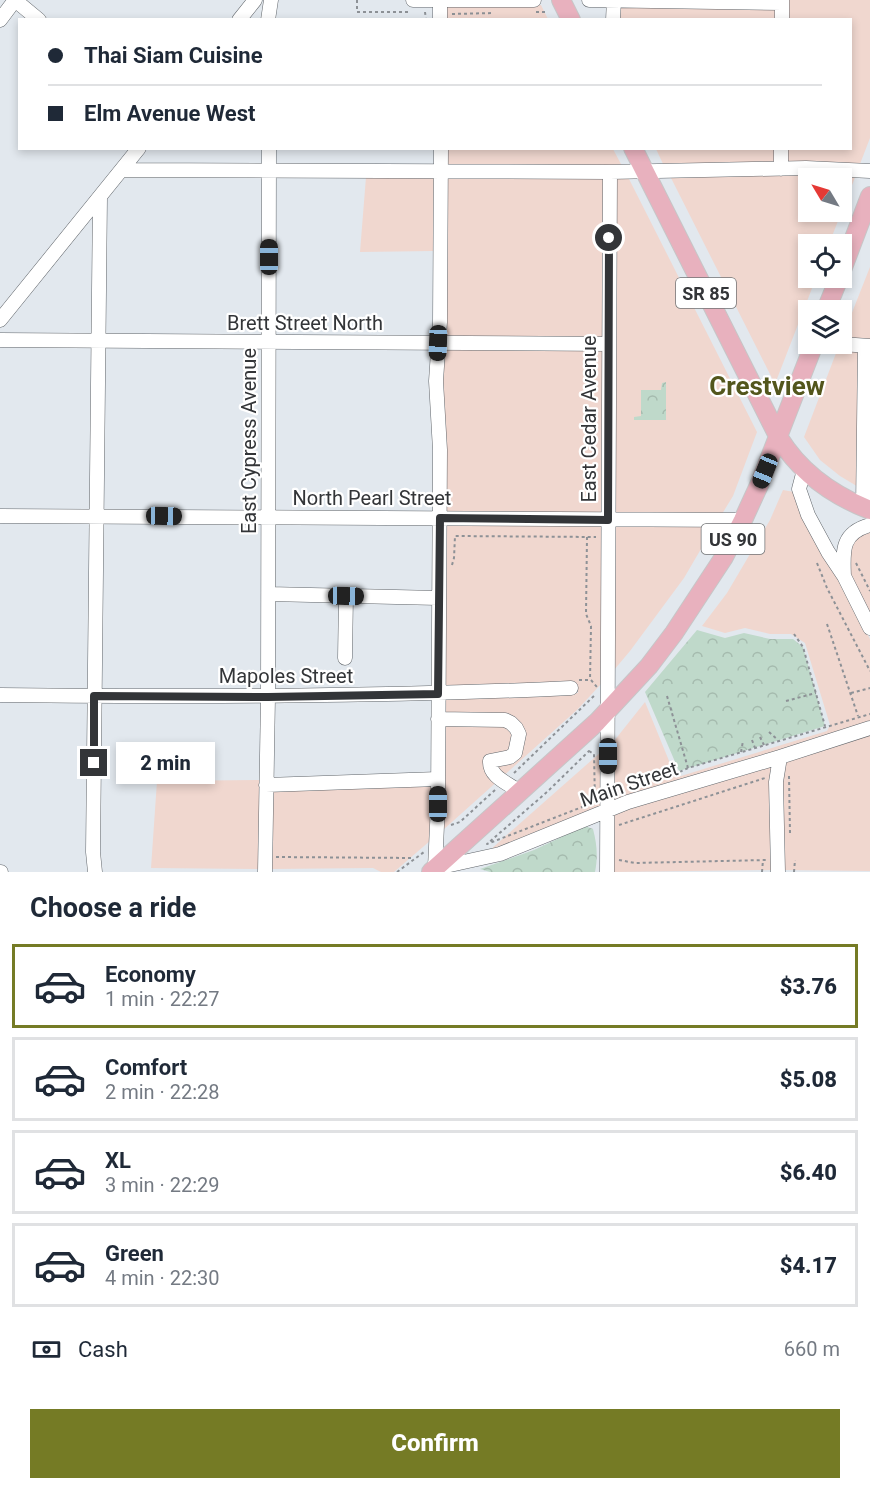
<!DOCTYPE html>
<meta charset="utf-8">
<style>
body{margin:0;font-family:Roboto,sans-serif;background:#f6f6f7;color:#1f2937;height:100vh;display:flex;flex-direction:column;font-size:22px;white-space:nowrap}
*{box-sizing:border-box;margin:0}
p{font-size:20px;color:#747a83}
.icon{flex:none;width:33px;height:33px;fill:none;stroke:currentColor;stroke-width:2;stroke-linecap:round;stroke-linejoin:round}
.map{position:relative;height:872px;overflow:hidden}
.drawer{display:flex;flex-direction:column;background:#fff;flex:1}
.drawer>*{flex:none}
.top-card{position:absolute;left:18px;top:18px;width:834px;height:132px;border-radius:0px;box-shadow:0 3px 9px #0003;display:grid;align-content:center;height:132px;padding:0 30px;background:#fff}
.needle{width:39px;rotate:308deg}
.controls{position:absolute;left:798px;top:168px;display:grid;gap:12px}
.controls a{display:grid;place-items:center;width:54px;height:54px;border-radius:0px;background:#fff;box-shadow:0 3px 9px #0003;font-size:30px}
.end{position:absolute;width:27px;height:27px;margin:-14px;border:8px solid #333538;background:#fff;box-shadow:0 0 0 3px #fff}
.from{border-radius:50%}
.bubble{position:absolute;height:42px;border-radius:0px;background:#fff;box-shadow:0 3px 9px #0003;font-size:20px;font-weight:800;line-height:42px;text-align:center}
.car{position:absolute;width:18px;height:36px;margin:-18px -9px;border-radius:8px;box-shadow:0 0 4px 2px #0007;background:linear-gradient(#222 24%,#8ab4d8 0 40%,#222 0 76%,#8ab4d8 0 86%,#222 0)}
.top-card b{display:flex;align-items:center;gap:21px;height:57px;font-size:22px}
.top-card b+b{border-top:2px solid #e0e1e3}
.top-card i{width:15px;height:15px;background:#1f2937}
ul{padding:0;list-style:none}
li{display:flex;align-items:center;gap:18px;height:84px;margin:0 12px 9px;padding:0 18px;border:3px solid #e0e1e3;border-radius:0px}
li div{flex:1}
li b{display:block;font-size:22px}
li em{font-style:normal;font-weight:800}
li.active{border-color:#757b25}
li>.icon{width:54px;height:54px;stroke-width:1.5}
h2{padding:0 30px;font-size:27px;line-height:72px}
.pay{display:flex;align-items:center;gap:15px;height:66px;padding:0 30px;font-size:22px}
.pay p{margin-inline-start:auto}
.action{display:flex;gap:12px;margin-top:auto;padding:12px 30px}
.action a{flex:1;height:69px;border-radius:0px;background:#757b25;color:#fff;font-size:24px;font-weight:800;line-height:69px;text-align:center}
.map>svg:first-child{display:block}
</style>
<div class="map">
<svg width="870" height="872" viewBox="0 0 870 872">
<defs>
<pattern id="park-crowns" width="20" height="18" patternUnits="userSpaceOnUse" patternTransform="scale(1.5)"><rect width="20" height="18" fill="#bfd9ca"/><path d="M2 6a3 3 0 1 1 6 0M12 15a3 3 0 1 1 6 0" fill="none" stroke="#a5bbae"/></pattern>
</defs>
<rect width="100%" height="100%" fill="#e2e8ee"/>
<path fill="#f0d7cf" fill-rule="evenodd" d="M 788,0 L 870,0 L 870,138 L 860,164 L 787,163 L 787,149 L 850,148 L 850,20 L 788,19 Z
M 541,5 L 548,19 L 446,19 L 446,6 Z
M 620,6 L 777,8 L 777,19 L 619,20 Z
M 446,149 L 613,149 L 622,166 L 446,166 Z
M 656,149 L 775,149 L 775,164 L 664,166 Z
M 786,174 L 856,175 L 829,244 L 808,244 L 808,278 L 816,278 L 775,384 L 670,176 ZM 808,178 L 842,178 L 842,212 L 808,212 Z
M 366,177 L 435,177 L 434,324 L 433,251 L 360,252 Z
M 446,177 L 604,177 L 604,339 L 444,337 Z
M 615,177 L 628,177 L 757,432 L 733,496 L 722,514 L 614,514 Z
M 870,267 L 870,340 L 842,338 Z
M 838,348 L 870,351 L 870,494 L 840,476 L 820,460 L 804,437 Z
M 444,349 L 603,350 L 602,515 L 445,512 L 442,382 Z
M 783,490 L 794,492 L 870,639 L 870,722 L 613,801 L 614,741 L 645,702 L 674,773 L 681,776 L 827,731 L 830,725 L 805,643 L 791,634 L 770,634 L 745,628 L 725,633 L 702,626 L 727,593 L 770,520 Z
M 445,523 L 602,526 L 602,683 L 578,709 L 443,830 L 444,699 L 578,693 L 575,682 L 444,688 Z
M 715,525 L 684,578 L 630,651 L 614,670 L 614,526 Z
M 870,531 L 870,616 L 850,575 L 850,551 L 855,538 Z
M 870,734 L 870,871 L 783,870 L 782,783 L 786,762 Z
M 602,751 L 602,806 L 490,850 Z
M 773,765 L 772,870 L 613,872 L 613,814 L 631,807 Z
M 432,778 L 431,840 L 394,872 L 381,872 L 373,868 L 271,869 L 272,780 Z
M 261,780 L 259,869 L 151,868 L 157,781 Z"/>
<path fill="url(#park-crowns)" d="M 666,382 L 666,420 L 634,420 L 634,417 L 641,416 L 641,390 L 661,390 L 662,383 Z
M 697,630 L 725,638 L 744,633 L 770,639 L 793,639 L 803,647 L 825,726 L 679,771 L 645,692 Z
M 585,826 L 593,829 C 597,844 598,857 595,872 L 490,872 L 480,869 L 534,850 Z"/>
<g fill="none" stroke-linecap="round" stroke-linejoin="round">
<defs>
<path id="minor" d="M 15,0 L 39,20
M 413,0 L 534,0
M 440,0 L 440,20
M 589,0 L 782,3
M 0,20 L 15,0
M 239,20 L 255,0
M 268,20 L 271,0
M 613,20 L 614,0
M 782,20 L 782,0
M 781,169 L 781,148
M 122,170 L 610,172 L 806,168 L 870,171
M 0,320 L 139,148
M 0,340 L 609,344
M 841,344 L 870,346
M 804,470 L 799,489 L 808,515 L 828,552 L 844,576 L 870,628
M 863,507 L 865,346
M 0,516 L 743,520
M 844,576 C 843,551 841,533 870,525
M 269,594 L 438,598
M 345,658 L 346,596
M 0,695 C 191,697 381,697 571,688
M 438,719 L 505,720 L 511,723 L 516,728 L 519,734 L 515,753 L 510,757 L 490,761 C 489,777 508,783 520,792
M 266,785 L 438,779
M 435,868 L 438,804 L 440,450 L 436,381 L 440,322 L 441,148
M 436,868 L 500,854 L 628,802 L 780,757 L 870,728
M 0,872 L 1,872
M 95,872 L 93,852 L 100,197
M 265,872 L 268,697 L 269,148
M 607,872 L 610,172
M 778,872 L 776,782 L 780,757"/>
<path id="major" d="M 561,0 L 571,20
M 633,148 L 779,438 C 800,472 832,495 870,510
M 842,270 L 870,196
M 826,310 L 839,278
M 431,872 L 597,722 L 649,666 L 674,633 L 724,557 L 743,520 L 760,483 L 814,344"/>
</defs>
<use href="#minor" stroke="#60656a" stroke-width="15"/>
<use href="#major" stroke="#c6c6c7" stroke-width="20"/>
<path stroke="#8d9196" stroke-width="2" stroke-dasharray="3 3" stroke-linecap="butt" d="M 357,0 L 357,12 L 410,12
M 425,12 L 426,20
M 536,12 L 545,12
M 452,14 L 494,13
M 777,382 L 779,391
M 587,537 L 586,614 L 591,626 L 590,680
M 817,563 L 827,588 L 870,671
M 856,563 L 870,591
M 452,565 L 454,558 L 455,536 L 596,537
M 827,624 L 858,716
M 794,634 L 803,647 L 825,726
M 579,680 L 591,680 L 597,687
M 851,693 L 870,688
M 667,696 L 688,768
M 786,701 L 816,693
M 769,732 L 778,740
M 760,737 L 764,745
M 752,740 L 755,748
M 589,751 L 594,754 L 595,802 L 487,844 L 547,792 Z
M 741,752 L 743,741
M 514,773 L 596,694
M 789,776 L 790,833
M 669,777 L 688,768 L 870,714
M 451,825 L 460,822 L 496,789
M 619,825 L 765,778
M 276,857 L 414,858
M 619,860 L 635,863 L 766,860
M 397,872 L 424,852
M 762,872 L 763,860
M 794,872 L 795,860"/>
<use href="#minor" stroke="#fff" stroke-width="14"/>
<use href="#major" stroke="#e8b1be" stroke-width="18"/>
</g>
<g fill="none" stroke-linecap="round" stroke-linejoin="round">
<path stroke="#333538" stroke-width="8" d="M 94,763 L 94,696 L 268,697 L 438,694 L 440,518 L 608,520 L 609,238"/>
</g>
<g text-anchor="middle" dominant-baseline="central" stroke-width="4.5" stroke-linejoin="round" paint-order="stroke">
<g fill="#fff" stroke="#707274" stroke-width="1.5">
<rect x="676" y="278" width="60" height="30" rx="4.5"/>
<rect x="701.5" y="524" width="63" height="30" rx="4.5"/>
</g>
<g font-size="18" font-weight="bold" fill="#333538">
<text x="706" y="293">SR 85</text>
<text x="733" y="539">US 90</text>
</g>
<g font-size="20" fill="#333538" stroke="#fff">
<text x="305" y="323">Brett Street North</text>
<text transform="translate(589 419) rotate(-90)">East Cedar Avenue</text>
<text transform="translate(249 441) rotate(-90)">East Cypress Avenue</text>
<text x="372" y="498">North Pearl Street</text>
<text x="286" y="676">Mapoles Street</text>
<text transform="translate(629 784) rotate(-19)">Main Street</text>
</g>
<g font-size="26" font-weight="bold" fill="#52561c" stroke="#fff">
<text x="767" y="386">Crestview</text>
</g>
</g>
</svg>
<div class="controls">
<a><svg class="needle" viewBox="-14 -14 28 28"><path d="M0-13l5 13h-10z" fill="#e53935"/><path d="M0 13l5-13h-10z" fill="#747a83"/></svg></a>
<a><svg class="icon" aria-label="locate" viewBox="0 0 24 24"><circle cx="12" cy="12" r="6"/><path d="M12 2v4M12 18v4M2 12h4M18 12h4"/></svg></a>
<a><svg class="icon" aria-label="layers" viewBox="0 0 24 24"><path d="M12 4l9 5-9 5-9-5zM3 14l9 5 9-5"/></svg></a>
</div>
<i class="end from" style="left:609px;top:238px"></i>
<i class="end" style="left:94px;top:763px"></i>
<div class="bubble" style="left:116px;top:742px;width:99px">2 min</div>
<i class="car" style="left:269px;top:257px;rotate:0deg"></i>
<i class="car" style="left:438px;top:343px;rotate:182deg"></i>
<i class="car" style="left:765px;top:471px;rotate:202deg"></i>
<i class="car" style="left:164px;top:516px;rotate:91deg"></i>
<i class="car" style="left:346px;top:596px;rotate:91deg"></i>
<i class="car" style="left:608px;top:756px;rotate:180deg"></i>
<i class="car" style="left:438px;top:804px;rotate:0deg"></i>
<div class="top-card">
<b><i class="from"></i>Thai Siam Cuisine</b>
<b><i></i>Elm Avenue West</b>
</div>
</div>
<section class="drawer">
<h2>Choose a ride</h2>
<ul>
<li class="active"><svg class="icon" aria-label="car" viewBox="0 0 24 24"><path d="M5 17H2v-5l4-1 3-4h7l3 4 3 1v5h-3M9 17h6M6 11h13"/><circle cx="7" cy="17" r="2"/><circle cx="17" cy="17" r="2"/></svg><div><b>Economy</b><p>1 min · 22:27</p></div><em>$3.76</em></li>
<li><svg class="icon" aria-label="car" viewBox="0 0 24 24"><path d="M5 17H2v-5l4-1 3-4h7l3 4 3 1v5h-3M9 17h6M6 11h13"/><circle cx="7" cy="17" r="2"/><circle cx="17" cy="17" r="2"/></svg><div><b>Comfort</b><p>2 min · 22:28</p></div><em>$5.08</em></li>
<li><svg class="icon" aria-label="car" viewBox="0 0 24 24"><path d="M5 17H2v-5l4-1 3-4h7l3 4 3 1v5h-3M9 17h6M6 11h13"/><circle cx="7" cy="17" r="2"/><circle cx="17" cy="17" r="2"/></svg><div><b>XL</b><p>3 min · 22:29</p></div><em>$6.40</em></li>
<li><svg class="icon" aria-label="car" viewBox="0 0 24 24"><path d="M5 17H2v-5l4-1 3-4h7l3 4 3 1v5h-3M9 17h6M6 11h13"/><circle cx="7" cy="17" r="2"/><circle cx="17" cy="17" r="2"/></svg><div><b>Green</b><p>4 min · 22:30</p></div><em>$4.17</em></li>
</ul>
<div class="pay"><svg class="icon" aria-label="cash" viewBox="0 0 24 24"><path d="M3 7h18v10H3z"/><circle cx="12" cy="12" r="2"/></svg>Cash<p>660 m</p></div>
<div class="action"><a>Confirm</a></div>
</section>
